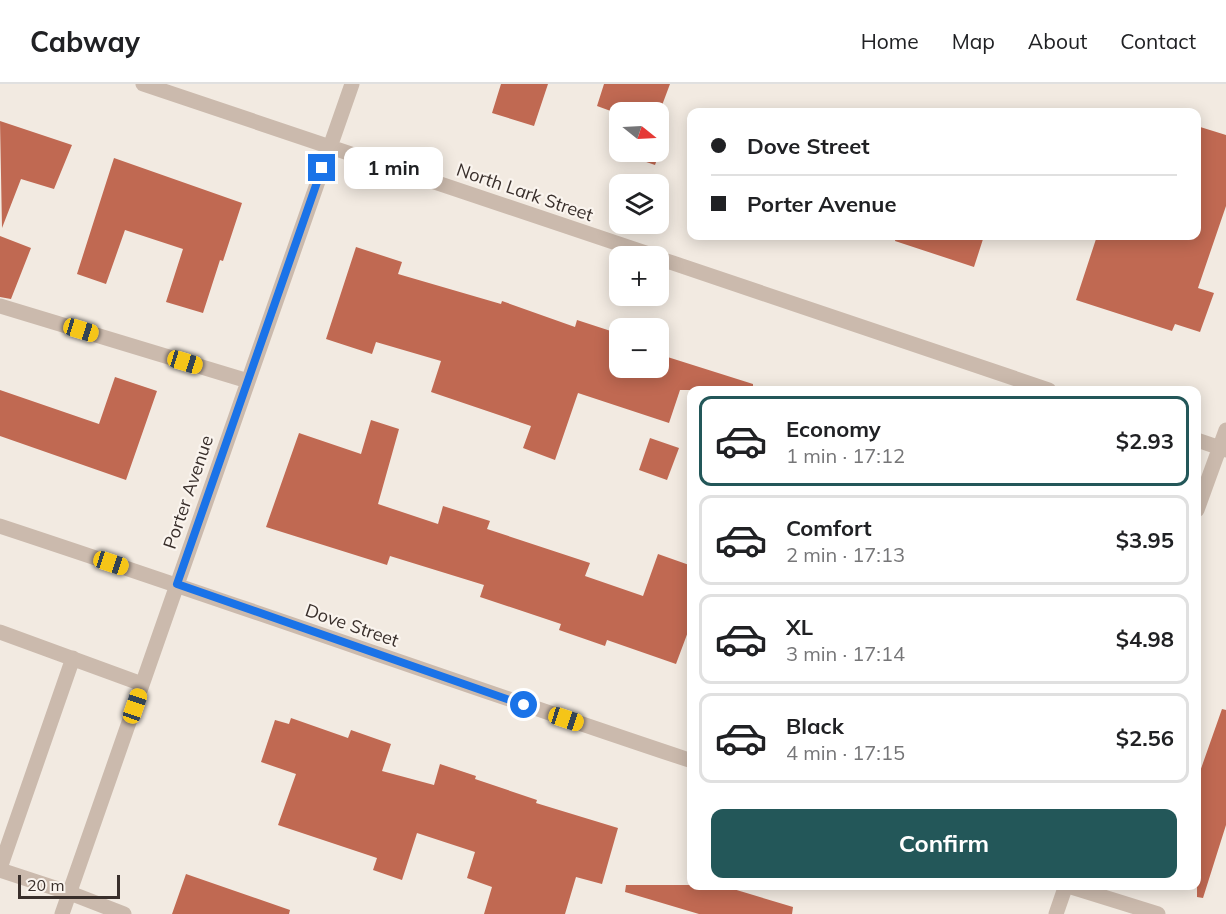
<!DOCTYPE html>
<meta charset="utf-8">
<style>
body{margin:0;font-family:Mulish,sans-serif;background:#f6f6f6;color:#202124;height:100vh;display:flex;flex-direction:column;font-size:22px;white-space:nowrap}
*{box-sizing:border-box;margin:0}
p{font-size:20px;color:#757577}
.icon{flex:none;width:33px;height:33px;fill:none;stroke:currentColor;stroke-width:2;stroke-linecap:round;stroke-linejoin:round}
.map{position:relative;flex:1;overflow:hidden}
.panel{position:absolute;left:687px;top:302px;width:514px;height:504px;display:flex;flex-direction:column;background:#fff;border-radius:12px;box-shadow:0 3px 15px #0003}
.panel>*{flex:none}
.hud{position:absolute;left:687px;top:24px;width:514px;height:132px;border-radius:12px;box-shadow:0 3px 15px #0003;display:grid;align-content:center;height:132px;padding:0 24px;background:#fff}
.needle{width:39px;rotate:108deg}
.tools{position:absolute;left:609px;top:18px;display:grid;gap:12px}
.tools a{display:grid;place-items:center;width:60px;height:60px;border-radius:12px;background:#fff;box-shadow:0 3px 15px #0003;font-size:30px}
.scale{position:absolute;left:18px;bottom:15px;width:102px;box-sizing:border-box;padding-left:6px;border:3px solid #392f2b;border-top:0;font-size:16px;line-height:21px;white-space:nowrap;color:#392f2b;-webkit-text-stroke:4px #faf4ee;paint-order:stroke}
.end{position:absolute;width:27px;height:27px;margin:-14px;border:8px solid #1a73e8;background:#fff;box-shadow:0 0 0 3px #fff}
.from{border-radius:50%}
.bubble{position:absolute;height:42px;border-radius:12px;background:#fff;box-shadow:0 3px 15px #0003;font-size:20px;font-weight:700;line-height:42px;text-align:center}
.car{position:absolute;width:18px;height:36px;margin:-18px -9px;border-radius:8px;box-shadow:0 0 4px 2px #0007;background:linear-gradient(#f5c518 24%,#345 0 40%,#f5c518 0 76%,#345 0 86%,#f5c518 0)}
.hud b{display:flex;align-items:center;gap:21px;height:57px;font-size:22px}
.hud b+b{border-top:2px solid #e0e0e0}
.hud i{width:15px;height:15px;background:#202124}
ul{padding:10px 0 0;list-style:none}
li{display:flex;align-items:center;gap:18px;height:90px;margin:0 12px 9px;padding:0 12px;border:3px solid #e0e0e0;border-radius:12px}
li div{flex:1}
li b{display:block;font-size:22px}
li em{font-style:normal;font-weight:700}
li.current{border-color:#235759}
li>.icon{width:54px;height:54px;stroke-width:1.5}
.action{display:flex;gap:12px;margin-top:auto;padding:12px 24px}
.action a{flex:1;height:69px;border-radius:12px;background:#235759;color:#fff;font-size:24px;font-weight:700;line-height:69px;text-align:center}
header{display:flex;align-items:center;gap:36px;box-sizing:border-box;height:84px;padding:0 30px;background:#fff;border-bottom:2px solid #e0e0e0}
header strong{font-size:28px}
nav{display:flex;gap:33px;margin-inline-start:auto;font-size:21px}
.map>svg:first-child{display:block}
</style>
<header>
<strong>Cabway</strong>
<nav><a>Home</a><a>Map</a><a>About</a><a>Contact</a></nav>
</header>
<div class="map">
<svg width="1226" height="830" viewBox="0 0 1226 830">
<rect width="100%" height="100%" fill="#f2eae1"/>
<path fill="#c06952" d="M 501,0 L 548,0 L 534,42 L 492,29 Z
M 604,0 L 670,0 L 658,32 L 658,28 L 620,28 L 620,45 L 615,43 L 619,30 L 597,22 Z
M 0,37 L 72,61 L 54,105 L 21,95 L 2,144 Z
M 1197,42 L 1226,51 L 1226,122 L 1198,204 L 1214,209 L 1200,248 L 1175,240 L 1172,247 L 1076,216 L 1097,152 L 1197,152 Z
M 658,44 L 667,47 L 655,81 L 620,69 L 621,68 L 658,68 Z
M 114,74 L 242,119 L 223,177 L 220,176 L 203,229 L 166,218 L 183,165 L 125,146 L 106,200 L 77,190 Z
M 0,152 L 31,164 L 11,215 L 0,213 Z
M 896,152 L 984,152 L 974,183 L 895,157 Z
M 356,163 L 402,178 L 398,190 L 501,220 L 502,217 L 575,243 L 577,236 L 620,250 L 620,284 L 658,284 L 658,270 L 753,300 L 753,306 L 680,306 L 669,339 L 578,309 L 555,376 L 523,364 L 531,342 L 431,308 L 441,277 L 376,258 L 372,270 L 326,255 Z
M 115,293 L 157,307 L 126,396 L 0,352 L 0,306 L 99,340 Z
M 371,336 L 399,345 L 378,420 L 438,440 L 443,422 L 490,437 L 487,445 L 590,479 L 585,492 L 643,512 L 658,470 L 692,482 L 692,537 L 676,580 L 607,556 L 605,562 L 559,546 L 561,540 L 480,513 L 484,501 L 390,472 L 387,481 L 266,443 L 299,349 L 361,370 Z
M 650,354 L 679,364 L 667,396 L 639,386 Z
M 1222,625 L 1226,626 L 1226,741 L 1203,814 L 1197,813 L 1197,696 Z
M 291,634 L 348,654 L 351,646 L 391,660 L 382,687 L 434,701 L 440,680 L 476,692 L 475,695 L 537,716 L 536,719 L 618,744 L 602,800 L 576,793 L 565,830 L 484,830 L 492,803 L 467,794 L 475,768 L 417,749 L 402,796 L 373,786 L 377,774 L 278,741 L 296,690 L 261,678 L 275,636 L 289,640 Z
M 186,790 L 290,826 L 289,830 L 172,830 Z
M 626,801 L 720,801 L 793,823 L 792,830 L 699,830 L 625,808 Z"/>
<g fill="none" stroke-linecap="round" stroke-linejoin="round">
<path stroke="#cbbaad" stroke-width="15" d="M 143,0 L 655,172
M 658,174 L 1049,306
M 0,222 L 248,297
M 1197,356 L 1226,366
M 1197,426 L 1226,346
M 0,442 C 231,518 461,600 692,677
M 0,548 L 142,600
M 0,784 L 73,574
M 0,786 L 70,809 L 124,830
M 1065,801 L 1158,830
M 62,830 L 352,0
M 1056,830 L 1066,801"/>
</g>
<g fill="none" stroke-linecap="round" stroke-linejoin="round">
<path stroke="#1a73e8" stroke-width="8" d="M 322,84 L 177,500 L 524,621"/>
</g>
<g text-anchor="middle" dominant-baseline="central" stroke-width="4.5" stroke-linejoin="round" paint-order="stroke">
<g font-size="18" fill="#392f2b" stroke="#faf4ee">
<text transform="translate(525 108) rotate(19)">North Lark Street</text>
<text transform="translate(188 408) rotate(-71)">Porter Avenue</text>
<text transform="translate(352 541) rotate(19)">Dove Street</text>
</g>
</g>
</svg>
<div class="tools">
<a><svg class="needle" viewBox="-14 -14 28 28"><path d="M0-13l5 13h-10z" fill="#e53935"/><path d="M0 13l5-13h-10z" fill="#757577"/></svg></a>
<a><svg class="icon" aria-label="layers" viewBox="0 0 24 24"><path d="M12 4l9 5-9 5-9-5zM3 14l9 5 9-5"/></svg></a>
<a>+</a>
<a>−</a>
</div>
<div class="scale">20 m</div>
<i class="end from" style="left:524px;top:621px"></i>
<i class="end" style="left:322px;top:84px"></i>
<div class="bubble" style="left:344px;top:63px;width:99px">1 min</div>
<i class="car" style="left:81px;top:246px;rotate:107deg"></i>
<i class="car" style="left:185px;top:278px;rotate:107deg"></i>
<i class="car" style="left:111px;top:479px;rotate:108deg"></i>
<i class="car" style="left:135px;top:622px;rotate:19deg"></i>
<i class="car" style="left:566px;top:635px;rotate:108deg"></i>
<div class="hud">
<b><i class="from"></i>Dove Street</b>
<b><i></i>Porter Avenue</b>
</div>
<section class="panel">
<ul>
<li class="current"><svg class="icon" aria-label="car" viewBox="0 0 24 24"><path d="M5 17H2v-5l4-1 3-4h7l3 4 3 1v5h-3M9 17h6M6 11h13"/><circle cx="7" cy="17" r="2"/><circle cx="17" cy="17" r="2"/></svg><div><b>Economy</b><p>1 min · 17:12</p></div><em>$2.93</em></li>
<li><svg class="icon" aria-label="car" viewBox="0 0 24 24"><path d="M5 17H2v-5l4-1 3-4h7l3 4 3 1v5h-3M9 17h6M6 11h13"/><circle cx="7" cy="17" r="2"/><circle cx="17" cy="17" r="2"/></svg><div><b>Comfort</b><p>2 min · 17:13</p></div><em>$3.95</em></li>
<li><svg class="icon" aria-label="car" viewBox="0 0 24 24"><path d="M5 17H2v-5l4-1 3-4h7l3 4 3 1v5h-3M9 17h6M6 11h13"/><circle cx="7" cy="17" r="2"/><circle cx="17" cy="17" r="2"/></svg><div><b>XL</b><p>3 min · 17:14</p></div><em>$4.98</em></li>
<li><svg class="icon" aria-label="car" viewBox="0 0 24 24"><path d="M5 17H2v-5l4-1 3-4h7l3 4 3 1v5h-3M9 17h6M6 11h13"/><circle cx="7" cy="17" r="2"/><circle cx="17" cy="17" r="2"/></svg><div><b>Black</b><p>4 min · 17:15</p></div><em>$2.56</em></li>
</ul>
<div class="action"><a>Confirm</a></div>
</section>
</div>
